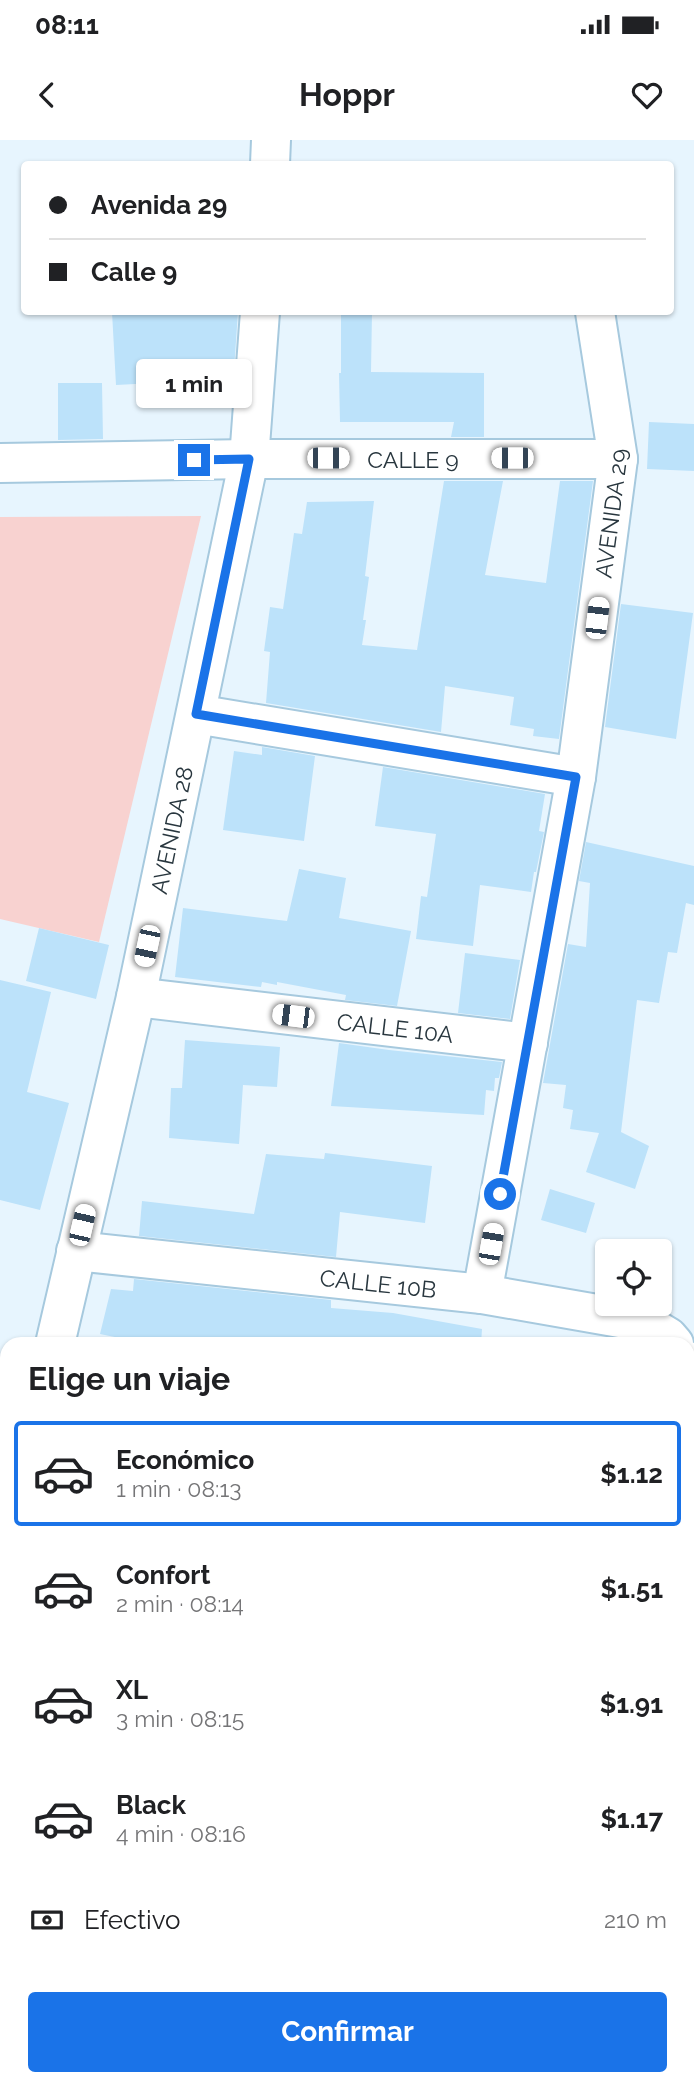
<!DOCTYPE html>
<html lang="es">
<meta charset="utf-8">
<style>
body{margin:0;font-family:Raleway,sans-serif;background:#f6f6f6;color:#202124;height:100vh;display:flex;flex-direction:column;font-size:26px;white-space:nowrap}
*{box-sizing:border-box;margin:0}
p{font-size:23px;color:#757577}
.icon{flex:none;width:38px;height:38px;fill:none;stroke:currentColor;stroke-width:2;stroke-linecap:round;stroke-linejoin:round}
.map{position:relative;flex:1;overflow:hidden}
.sheet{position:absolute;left:0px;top:1197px;width:695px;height:749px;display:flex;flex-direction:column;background:#fff;border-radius:21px 21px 0 0;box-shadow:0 2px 5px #0004}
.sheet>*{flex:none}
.top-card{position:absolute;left:21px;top:21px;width:653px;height:154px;border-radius:7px;box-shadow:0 2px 5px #0004;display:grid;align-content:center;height:154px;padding:0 28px;background:#fff}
.tools{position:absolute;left:595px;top:1099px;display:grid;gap:14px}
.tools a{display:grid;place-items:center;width:77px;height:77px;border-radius:7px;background:#fff;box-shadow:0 2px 5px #0004;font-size:35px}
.end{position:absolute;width:32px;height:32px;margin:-16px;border:9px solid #1a73e8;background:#fff;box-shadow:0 0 0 4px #fff}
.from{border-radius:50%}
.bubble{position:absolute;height:49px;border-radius:7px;background:#fff;box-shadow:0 2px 5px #0004;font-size:23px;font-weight:700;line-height:49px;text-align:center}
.car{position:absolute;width:21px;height:42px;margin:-21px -10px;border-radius:9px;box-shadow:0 0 5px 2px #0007;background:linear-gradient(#fff 24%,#345 0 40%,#fff 0 76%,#345 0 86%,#fff 0)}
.top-card b{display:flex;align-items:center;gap:24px;height:66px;font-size:26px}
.top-card b+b{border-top:2px solid #e0e0e0}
.top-card i{width:18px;height:18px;background:#202124}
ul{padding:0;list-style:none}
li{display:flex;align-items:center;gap:21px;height:105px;margin:0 14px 10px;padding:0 14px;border:4px solid transparent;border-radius:7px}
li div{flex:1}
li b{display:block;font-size:26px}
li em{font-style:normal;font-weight:700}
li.active{border-color:#1a73e8}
li>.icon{width:63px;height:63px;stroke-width:1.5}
h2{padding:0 28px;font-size:32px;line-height:84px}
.pay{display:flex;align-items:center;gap:18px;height:77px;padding:0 28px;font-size:26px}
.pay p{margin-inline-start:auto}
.cta{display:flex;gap:14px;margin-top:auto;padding:14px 28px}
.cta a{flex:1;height:80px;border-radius:7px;background:#1a73e8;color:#fff;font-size:28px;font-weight:700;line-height:80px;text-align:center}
.status{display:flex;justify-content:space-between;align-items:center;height:49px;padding:0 35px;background:#fff;direction:ltr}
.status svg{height:19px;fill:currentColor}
header{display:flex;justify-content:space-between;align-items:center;height:91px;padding:0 28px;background:#fff;font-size:32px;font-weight:700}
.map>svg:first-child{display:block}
</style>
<div class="status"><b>08:11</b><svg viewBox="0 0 49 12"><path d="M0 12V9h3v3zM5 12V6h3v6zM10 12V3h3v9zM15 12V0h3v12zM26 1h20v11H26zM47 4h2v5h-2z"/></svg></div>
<header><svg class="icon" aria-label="back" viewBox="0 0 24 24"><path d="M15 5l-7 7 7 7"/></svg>Hoppr<svg class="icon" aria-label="heart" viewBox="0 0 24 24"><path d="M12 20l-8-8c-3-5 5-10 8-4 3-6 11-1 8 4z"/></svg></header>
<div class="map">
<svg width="694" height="1946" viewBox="0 0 694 1946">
<rect width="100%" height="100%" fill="#e7f5fe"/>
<path fill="#f8d2d0" d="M 201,376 L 99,802 L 0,779 L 0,377 Z"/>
<path fill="#bce2fa" d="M 112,172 L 238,172 L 232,259 L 194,261 L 193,241 L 116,245 Z
M 341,172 L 372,172 L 371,232 L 484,233 L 484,297 L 451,297 L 454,282 L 340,282 L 339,233 L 341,233 Z
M 58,243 L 102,243 L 103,299 L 58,300 Z
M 649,282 L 694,284 L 694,331 L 647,329 Z
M 444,341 L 503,341 L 485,435 L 546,443 L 560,341 L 593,341 L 559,599 L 533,596 L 534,589 L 510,585 L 514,557 L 445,546 L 441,592 L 266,563 L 270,512 L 264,511 L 270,467 L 283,469 L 294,393 L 302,394 L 307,362 L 374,361 L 365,436 L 369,437 L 363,480 L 366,480 L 362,505 L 417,510 Z
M 621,464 L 693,473 L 676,599 L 605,587 Z
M 262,607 L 315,616 L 304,701 L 223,690 L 234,611 L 262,615 Z
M 383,627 L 545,654 L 539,691 L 544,692 L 536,732 L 534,732 L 531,752 L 480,745 L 473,806 L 416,799 L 421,756 L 427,757 L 436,694 L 375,686 Z
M 586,702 L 694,726 L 694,765 L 686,763 L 677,813 L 668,812 L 659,863 L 637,860 L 621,992 L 649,1006 L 635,1049 L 586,1032 L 599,993 L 570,989 L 573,970 L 563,968 L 566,945 L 543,943 L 568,804 L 586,807 L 590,743 L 579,741 Z
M 299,729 L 346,738 L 339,778 L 411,791 L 397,866 L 345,860 L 346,855 L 277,842 L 277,845 L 262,842 L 261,847 L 175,837 L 183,768 L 287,781 Z
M 39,788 L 109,805 L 96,859 L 26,841 Z
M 465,813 L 520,820 L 510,879 L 458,873 Z
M 0,840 L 51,852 L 27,952 L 69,963 L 40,1070 L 0,1060 Z
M 185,900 L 280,907 L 277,947 L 243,945 L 239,1004 L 169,998 L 171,948 L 182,948 Z
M 339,903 L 389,910 L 502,922 L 499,938 L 495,938 L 494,951 L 486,950 L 484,975 L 331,966 Z
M 325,1013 L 432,1026 L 425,1083 L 340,1072 L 336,1117 L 139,1096 L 142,1061 L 254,1074 L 266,1014 L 324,1019 Z
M 550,1049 L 595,1063 L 586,1093 L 541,1080 Z
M 134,1139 L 331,1160 L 331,1168 L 393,1173 L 482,1189 L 481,1204 L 149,1204 L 100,1194 L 111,1149 L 133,1151 Z"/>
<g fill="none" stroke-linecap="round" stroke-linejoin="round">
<defs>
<g id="minor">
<path d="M 270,24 L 271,0"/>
<path id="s1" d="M 0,323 L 249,319 L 618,319"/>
<path d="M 196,574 L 576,637"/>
<path id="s2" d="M 136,857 L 528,903"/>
<path id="s3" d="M 76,1111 L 482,1154 L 643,1182 L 668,1197 L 674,1204"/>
<path id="s4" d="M 482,1154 L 576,637 L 618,319 L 595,172"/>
<path id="s5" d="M 55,1204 L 136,857 L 249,319 L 260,172"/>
<path d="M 688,1221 L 694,1232"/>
<path d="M 688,1327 L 694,1305"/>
<path d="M 0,1452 L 7,1420"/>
<path d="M 0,1488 L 7,1487"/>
<path d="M 688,1708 L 694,1720"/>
<path d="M 688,1812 L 694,1802"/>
<path d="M 0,1873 L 7,1874"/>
<path d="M 229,1946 L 229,1939"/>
<path d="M 592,1946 L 597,1939"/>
</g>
<path id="major" d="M 0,1506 L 7,1521
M 395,1939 L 412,1946"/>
</defs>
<use href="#minor" stroke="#a6c9de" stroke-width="42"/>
<use href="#major" stroke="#a6c9de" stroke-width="42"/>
<use href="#minor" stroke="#fff" stroke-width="38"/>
<use href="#major" stroke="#fff" stroke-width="38"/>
</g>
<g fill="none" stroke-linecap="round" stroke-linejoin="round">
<path stroke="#1a73e8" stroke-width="9" d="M 194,320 L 249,319 L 196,574 L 576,637 L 500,1054"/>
</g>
<g text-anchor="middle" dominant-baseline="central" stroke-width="6" stroke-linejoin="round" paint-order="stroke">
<g font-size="23" fill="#28363e" stroke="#e7f5fe">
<text stroke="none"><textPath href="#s1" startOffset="413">CALLE 9</textPath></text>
<text stroke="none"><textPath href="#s4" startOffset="791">AVENIDA 29</textPath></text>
<text stroke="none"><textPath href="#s5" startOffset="527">AVENIDA 28</textPath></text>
<text stroke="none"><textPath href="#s2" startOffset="261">CALLE 10A</textPath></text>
<text stroke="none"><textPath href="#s3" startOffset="304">CALLE 10B</textPath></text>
</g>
</g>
</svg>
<div class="tools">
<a><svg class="icon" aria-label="locate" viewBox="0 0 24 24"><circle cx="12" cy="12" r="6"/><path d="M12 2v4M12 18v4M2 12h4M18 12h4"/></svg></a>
</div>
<i class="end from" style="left:500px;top:1054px"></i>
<i class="end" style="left:194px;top:320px"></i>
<div class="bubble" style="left:136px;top:219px;width:116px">1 min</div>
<i class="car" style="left:328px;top:318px;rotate:90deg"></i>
<i class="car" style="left:512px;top:318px;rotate:270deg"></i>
<i class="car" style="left:597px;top:478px;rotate:7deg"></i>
<i class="car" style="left:147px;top:806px;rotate:192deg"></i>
<i class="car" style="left:293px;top:876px;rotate:277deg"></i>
<i class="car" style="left:82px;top:1085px;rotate:13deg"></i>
<i class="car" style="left:491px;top:1104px;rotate:10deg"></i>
<div class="top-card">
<b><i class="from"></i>Avenida 29</b>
<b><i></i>Calle 9</b>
</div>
<section class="sheet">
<h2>Elige un viaje</h2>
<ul>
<li class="active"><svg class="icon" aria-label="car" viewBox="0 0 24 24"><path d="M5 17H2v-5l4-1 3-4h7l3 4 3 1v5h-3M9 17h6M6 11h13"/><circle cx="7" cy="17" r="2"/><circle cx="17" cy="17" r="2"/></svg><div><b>Económico</b><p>1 min · 08:13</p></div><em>$1.12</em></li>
<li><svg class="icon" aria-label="car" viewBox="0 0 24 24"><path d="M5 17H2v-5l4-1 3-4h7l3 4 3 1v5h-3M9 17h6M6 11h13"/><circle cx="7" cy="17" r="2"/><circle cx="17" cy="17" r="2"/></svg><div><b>Confort</b><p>2 min · 08:14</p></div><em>$1.51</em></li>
<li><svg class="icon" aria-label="car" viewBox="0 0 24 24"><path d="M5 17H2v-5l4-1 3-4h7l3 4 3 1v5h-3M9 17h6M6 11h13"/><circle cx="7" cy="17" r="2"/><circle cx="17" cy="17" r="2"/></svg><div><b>XL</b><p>3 min · 08:15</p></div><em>$1.91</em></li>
<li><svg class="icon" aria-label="car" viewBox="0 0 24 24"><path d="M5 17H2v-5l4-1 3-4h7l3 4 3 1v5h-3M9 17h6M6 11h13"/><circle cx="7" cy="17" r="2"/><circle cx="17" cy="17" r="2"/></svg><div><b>Black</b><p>4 min · 08:16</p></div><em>$1.17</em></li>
</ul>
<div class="pay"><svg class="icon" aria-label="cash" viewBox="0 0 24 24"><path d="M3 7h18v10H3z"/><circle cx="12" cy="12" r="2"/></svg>Efectivo<p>210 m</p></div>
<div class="cta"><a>Confirmar</a></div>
</section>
</div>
